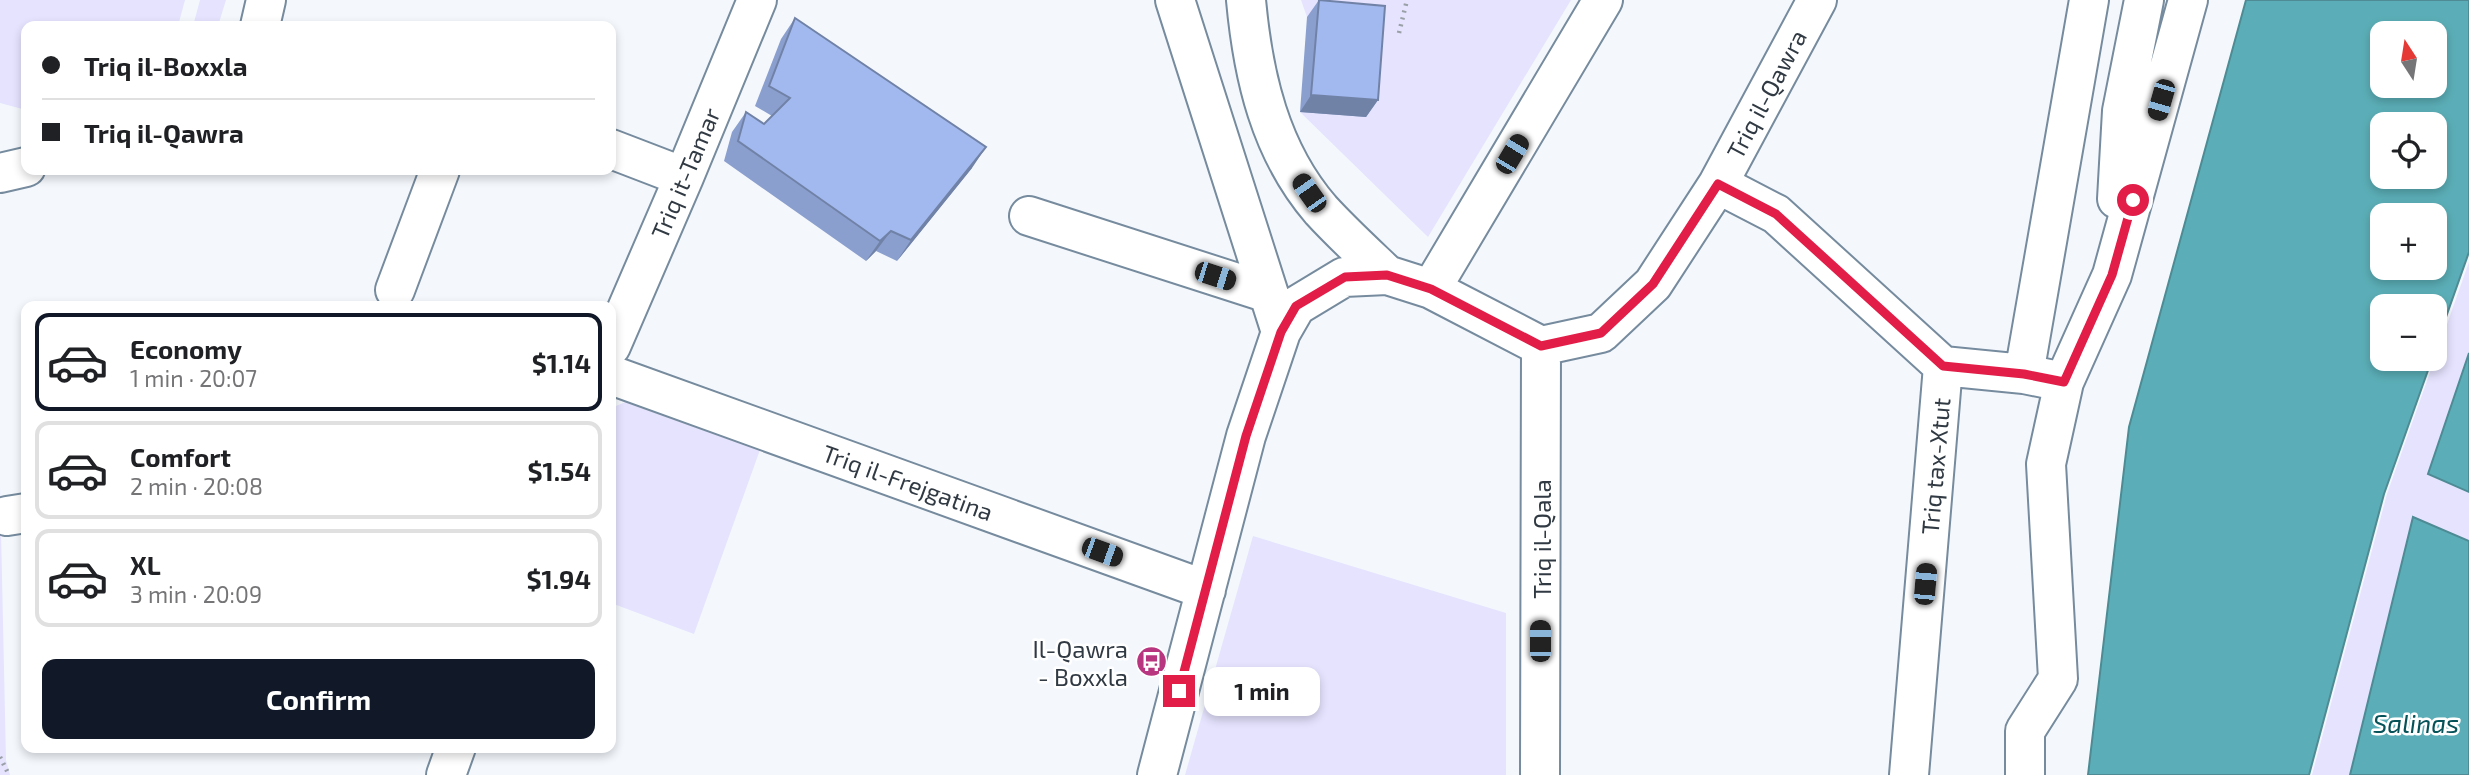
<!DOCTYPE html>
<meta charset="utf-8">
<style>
body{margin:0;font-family:"Exo 2",sans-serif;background:#f2f2f2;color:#202124;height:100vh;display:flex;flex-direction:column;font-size:26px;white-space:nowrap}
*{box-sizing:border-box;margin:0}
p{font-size:23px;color:#757577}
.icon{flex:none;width:38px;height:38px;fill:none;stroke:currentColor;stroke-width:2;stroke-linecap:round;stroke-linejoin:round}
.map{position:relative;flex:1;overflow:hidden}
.details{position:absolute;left:21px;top:301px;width:595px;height:452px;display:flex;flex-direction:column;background:#fff;border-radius:14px;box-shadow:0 4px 10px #0003}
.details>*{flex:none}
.top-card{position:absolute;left:21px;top:21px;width:595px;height:154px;border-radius:14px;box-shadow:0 4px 10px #0003;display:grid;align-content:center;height:154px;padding:0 21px;background:#fff}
.needle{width:46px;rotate:348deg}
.fabs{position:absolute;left:2370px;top:21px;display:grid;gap:14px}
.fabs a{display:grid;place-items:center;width:77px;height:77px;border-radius:14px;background:#fff;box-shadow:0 4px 10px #0003;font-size:35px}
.end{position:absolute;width:32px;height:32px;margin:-16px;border:9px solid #e11d48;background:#fff;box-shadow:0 0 0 4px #fff}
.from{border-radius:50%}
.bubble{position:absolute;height:49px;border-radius:14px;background:#fff;box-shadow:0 4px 10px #0003;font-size:23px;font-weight:700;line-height:49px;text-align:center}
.car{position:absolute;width:21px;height:42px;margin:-21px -10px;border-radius:9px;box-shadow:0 0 5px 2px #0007;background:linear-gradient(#222 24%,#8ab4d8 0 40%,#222 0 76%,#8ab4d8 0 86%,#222 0)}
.top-card b{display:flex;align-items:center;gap:24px;height:66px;font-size:26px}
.top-card b+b{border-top:2px solid #e0e0e0}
.top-card i{width:18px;height:18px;background:#202124}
ul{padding:12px 0 0;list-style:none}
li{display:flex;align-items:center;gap:21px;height:98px;margin:0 14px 10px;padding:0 7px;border:4px solid #e0e0e0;border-radius:14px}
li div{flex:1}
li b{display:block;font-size:26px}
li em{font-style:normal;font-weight:700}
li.current{border-color:#111827}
li>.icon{width:63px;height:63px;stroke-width:1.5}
.button{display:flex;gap:14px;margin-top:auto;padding:14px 21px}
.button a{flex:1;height:80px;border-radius:14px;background:#111827;color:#fff;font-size:28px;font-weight:700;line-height:80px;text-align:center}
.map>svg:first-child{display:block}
</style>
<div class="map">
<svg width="2469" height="775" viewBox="0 0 2469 775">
<rect width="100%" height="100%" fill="#f4f8fd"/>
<path fill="#e5e3fe" d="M 0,0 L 185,0 L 178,26 L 26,26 L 26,110 L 0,103 Z
M 200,0 L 226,0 L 218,26 L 193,26 Z
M 1301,0 L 1571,0 L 1428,237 L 1300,112 L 1366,117 L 1307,17 Z
M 2469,262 L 2469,775 L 2312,775 L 2387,494 Z
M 633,399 L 761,447 L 694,634 L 611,603 L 611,408 Z
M 0,485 L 6,760 L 10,775 L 0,775 Z
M 1253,536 L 1506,613 L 1506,775 L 1185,775 Z"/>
<path fill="#5baeb7" stroke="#4e8b94" stroke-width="2" fill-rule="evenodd" d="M 2246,0 L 2469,0 L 2469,252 L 2434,351 L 2434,306 L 2382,306 L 2382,359 L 2432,359 L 2384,494 L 2309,775 L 2088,775 L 2129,427 ZM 2382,33 L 2434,33 L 2434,86 L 2382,86 ZM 2382,124 L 2434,124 L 2434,177 L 2382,177 ZM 2382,215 L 2434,215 L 2434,268 L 2382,268 Z
M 2469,353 L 2469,492 L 2428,474 Z
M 2413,517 L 2469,541 L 2469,775 L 2350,775 Z"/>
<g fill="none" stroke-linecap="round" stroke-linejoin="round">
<defs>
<path id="minor" d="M 1175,0 L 1281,332
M 1246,0 C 1253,76 1270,151 1321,210 C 1342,233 1365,254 1387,275
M 260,26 L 266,0
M 611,149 L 684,177
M 0,173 L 26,167
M 1718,184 L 1776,214 L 1943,366 L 2024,374 L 2064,382
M 2117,199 L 2122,111 L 2144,0
M 1029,216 L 1268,293
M 1431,289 L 1603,0
M 395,290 L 440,170
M 611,346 L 684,177 L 757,0
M 2024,374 L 2089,0
M 611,375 L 1206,590
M 7,516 L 26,513
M 446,775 L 456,747
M 1157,775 L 1246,436 L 1281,332 L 1296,306 L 1344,277 L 1387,275 L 1431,289 L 1541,346 L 1601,333 L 1653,284 L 1718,184 L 1817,0
M 1540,775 L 1541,346
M 1909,775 L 1943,366
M 2025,775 L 2025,731 L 2058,679 L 2046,464 L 2064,382 L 2112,275 L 2188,0"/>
</defs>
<use href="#minor" stroke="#768b9e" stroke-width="42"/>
<path stroke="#9aa0a7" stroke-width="4.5" stroke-dasharray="2 5" stroke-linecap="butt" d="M 1399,33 L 1407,0
M 0,757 L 9,775"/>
<use href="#minor" stroke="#fff" stroke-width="38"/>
</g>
<path fill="#8b9fce" d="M 1319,0 L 1378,100 L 1366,117 L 1300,112 L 1307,17 Z
M 795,18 L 972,168 L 897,261 L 876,251 L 866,261 L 724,161 L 732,132 L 746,112 L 764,124 L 772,116 L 755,106 L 781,39 Z"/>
<path fill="#7182a7" d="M 1311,95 L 1378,100 L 1366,117 L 1300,112 Z
M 986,147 L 972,168 L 897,261 L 911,240 Z
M 891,231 L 876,251 L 866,261 L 880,241 Z"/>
<path fill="#a2b9ef" stroke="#7182a7" stroke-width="2" d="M 1319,0 L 1385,6 L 1378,100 L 1311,95 Z
M 795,18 L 986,147 L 911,240 L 891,231 L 880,241 L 738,141 L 746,112 L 764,124 L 790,98 L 769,86 Z"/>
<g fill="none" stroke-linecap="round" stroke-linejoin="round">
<path stroke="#e11d48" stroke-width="9" d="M 1179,691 L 1246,436 L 1281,332 L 1296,306 L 1345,277 L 1387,275 L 1431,289 L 1541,346 L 1601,333 L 1653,284 L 1718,184 L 1776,214 L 1943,366 L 2024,374 L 2064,382 L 2112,275 L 2133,200"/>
</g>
<defs>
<symbol id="bus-disc" viewBox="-11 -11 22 22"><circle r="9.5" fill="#b8367f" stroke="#fff"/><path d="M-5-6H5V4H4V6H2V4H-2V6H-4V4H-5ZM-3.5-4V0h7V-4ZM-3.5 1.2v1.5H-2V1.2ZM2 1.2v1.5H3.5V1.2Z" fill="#fff"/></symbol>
</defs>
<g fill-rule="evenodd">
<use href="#bus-disc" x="1134" y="644" width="35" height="35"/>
</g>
<g text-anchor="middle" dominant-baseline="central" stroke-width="5" stroke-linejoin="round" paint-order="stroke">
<g font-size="24" fill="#313a43" stroke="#fff">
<text transform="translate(1766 94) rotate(-62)">Triq il-Qawra</text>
<text transform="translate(685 173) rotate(-67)">Triq it-Tamar</text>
<text transform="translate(1935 466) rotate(-85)">Triq tax-Xtut</text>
<text transform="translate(908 482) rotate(20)">Triq il-Frejgatina</text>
<text transform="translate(1541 539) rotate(-90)">Triq il-Qala</text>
</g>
<g font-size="24" fill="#313a43" stroke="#fff" text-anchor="end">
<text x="1128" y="648">Il-Qawra<tspan x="1128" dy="28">- Boxxla</tspan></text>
</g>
<g font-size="26" font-style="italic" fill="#055259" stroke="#fff">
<text x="2416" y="722">Salinas</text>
</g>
</g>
</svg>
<div class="fabs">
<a><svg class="needle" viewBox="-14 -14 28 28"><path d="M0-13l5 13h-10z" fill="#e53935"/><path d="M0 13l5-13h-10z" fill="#757577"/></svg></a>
<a><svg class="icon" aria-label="locate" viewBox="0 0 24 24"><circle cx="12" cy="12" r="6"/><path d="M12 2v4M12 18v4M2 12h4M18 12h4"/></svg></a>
<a>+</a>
<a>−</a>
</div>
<i class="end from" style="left:2133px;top:200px"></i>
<i class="end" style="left:1179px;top:691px"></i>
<div class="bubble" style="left:1204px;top:667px;width:116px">1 min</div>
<i class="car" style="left:2161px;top:100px;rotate:196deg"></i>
<i class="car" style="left:1512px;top:154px;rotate:31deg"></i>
<i class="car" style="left:1309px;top:193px;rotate:325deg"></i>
<i class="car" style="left:1215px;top:276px;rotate:108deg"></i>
<i class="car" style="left:1102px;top:552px;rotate:110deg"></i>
<i class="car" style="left:1925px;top:584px;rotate:5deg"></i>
<i class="car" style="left:1540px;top:641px;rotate:0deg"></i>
<div class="top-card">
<b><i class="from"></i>Triq il-Boxxla</b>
<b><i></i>Triq il-Qawra</b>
</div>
<section class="details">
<ul>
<li class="current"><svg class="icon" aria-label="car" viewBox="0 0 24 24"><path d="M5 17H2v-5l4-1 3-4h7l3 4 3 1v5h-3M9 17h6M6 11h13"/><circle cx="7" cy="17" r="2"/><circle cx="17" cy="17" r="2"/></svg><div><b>Economy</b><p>1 min · 20:07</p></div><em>$1.14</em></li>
<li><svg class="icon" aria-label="car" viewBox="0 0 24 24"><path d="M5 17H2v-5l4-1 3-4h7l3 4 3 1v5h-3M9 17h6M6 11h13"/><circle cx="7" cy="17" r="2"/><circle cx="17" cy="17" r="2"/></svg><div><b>Comfort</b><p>2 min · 20:08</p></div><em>$1.54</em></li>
<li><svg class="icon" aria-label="car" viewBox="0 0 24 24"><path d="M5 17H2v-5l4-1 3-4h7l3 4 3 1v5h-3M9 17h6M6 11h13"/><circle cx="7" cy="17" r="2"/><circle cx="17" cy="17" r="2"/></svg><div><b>XL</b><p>3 min · 20:09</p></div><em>$1.94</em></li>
</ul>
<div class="button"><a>Confirm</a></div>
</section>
</div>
